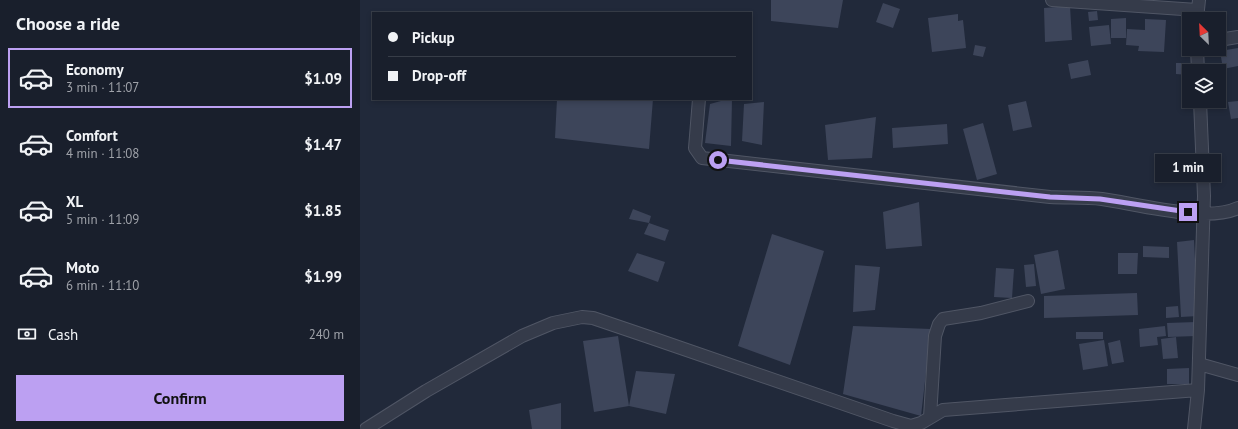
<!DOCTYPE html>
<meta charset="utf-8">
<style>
body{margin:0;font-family:"PT Sans",sans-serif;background:#222734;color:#f1f3f6;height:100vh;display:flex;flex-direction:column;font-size:15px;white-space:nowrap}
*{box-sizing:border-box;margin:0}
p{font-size:13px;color:#9fa2a9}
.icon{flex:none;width:22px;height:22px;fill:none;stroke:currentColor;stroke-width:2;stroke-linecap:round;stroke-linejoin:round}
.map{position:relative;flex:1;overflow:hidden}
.sheet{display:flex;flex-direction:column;background:#191f2c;width:360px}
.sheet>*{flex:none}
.top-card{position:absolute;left:12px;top:12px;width:380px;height:88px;border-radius:0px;box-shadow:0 2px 6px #0003,0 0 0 1px #373d48;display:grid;align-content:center;height:88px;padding:0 16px;background:#191f2c}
.needle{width:26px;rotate:336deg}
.buttons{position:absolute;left:822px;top:12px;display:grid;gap:8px}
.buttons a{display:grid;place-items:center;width:44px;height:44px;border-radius:0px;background:#191f2c;box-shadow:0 2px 6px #0003,0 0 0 1px #373d48;font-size:20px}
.end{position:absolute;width:18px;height:18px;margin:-9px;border:5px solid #bca0f2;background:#111;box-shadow:0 0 0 2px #111}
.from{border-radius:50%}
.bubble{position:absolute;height:28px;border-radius:0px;background:#191f2c;box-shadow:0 2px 6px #0003,0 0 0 1px #373d48;font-size:13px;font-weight:700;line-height:28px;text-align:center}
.top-card b{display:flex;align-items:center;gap:14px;height:38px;font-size:15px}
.top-card b+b{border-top:1px solid #373d48}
.top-card i{width:10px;height:10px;background:#f1f3f6}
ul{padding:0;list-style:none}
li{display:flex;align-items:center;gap:12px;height:60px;margin:0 8px 6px;padding:0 8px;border:2px solid transparent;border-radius:0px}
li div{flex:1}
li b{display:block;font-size:15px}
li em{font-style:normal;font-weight:700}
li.selected{border-color:#bca0f2}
li>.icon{width:36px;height:36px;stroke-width:1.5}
h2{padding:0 16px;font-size:18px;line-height:48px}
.pay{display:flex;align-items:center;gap:10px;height:44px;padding:0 16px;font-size:15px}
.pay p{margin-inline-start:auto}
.primary-button{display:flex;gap:8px;margin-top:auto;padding:8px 16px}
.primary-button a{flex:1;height:46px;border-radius:0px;background:#bca0f2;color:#111;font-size:16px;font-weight:700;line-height:46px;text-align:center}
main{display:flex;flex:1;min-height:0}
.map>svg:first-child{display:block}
</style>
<main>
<section class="sheet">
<h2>Choose a ride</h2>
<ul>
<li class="selected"><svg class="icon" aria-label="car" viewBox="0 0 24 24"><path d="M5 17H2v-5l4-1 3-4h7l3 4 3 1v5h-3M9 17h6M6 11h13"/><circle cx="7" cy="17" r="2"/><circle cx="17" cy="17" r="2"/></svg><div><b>Economy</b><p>3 min · 11:07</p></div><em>$1.09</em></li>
<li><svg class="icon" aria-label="car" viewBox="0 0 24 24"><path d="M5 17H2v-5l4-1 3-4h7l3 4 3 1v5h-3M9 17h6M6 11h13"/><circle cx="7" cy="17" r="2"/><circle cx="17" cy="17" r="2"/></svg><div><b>Comfort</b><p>4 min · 11:08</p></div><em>$1.47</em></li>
<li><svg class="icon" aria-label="car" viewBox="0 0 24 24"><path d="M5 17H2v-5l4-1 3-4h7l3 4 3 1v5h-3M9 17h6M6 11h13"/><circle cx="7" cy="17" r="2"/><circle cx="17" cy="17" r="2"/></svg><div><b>XL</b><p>5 min · 11:09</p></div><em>$1.85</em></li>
<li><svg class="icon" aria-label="car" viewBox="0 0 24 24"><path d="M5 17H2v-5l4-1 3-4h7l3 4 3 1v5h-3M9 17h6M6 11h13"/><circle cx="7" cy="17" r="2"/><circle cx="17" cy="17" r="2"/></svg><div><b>Moto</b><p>6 min · 11:10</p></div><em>$1.99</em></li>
</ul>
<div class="pay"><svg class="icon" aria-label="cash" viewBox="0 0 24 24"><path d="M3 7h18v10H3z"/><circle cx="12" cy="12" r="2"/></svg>Cash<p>240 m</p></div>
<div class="primary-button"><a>Confirm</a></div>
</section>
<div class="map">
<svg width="878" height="429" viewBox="0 0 878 429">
<rect width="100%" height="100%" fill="#21293a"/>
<path fill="#3d455a" d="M 411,0 L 483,0 L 478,28 L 411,21 Z
M 523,3 L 540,9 L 533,28 L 516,22 Z
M 710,6 L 712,40 L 685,42 L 684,8 Z
M 737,11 L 738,20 L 729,21 L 728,12 Z
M 598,14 L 598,21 L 603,20 L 606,48 L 572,52 L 568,18 Z
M 766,18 L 766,38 L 751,38 L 751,19 Z
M 785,19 L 806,20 L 804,52 L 778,51 L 779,46 L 766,45 L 767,29 L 785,30 Z
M 749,25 L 751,44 L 731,46 L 729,27 Z
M 615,45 L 626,47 L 623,57 L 613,55 Z
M 878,48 L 878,66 L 863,69 L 860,51 Z
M 728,60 L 731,75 L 711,79 L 708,64 Z
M 816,63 L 837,63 L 837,71 L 829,71 L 829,75 L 816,74 Z
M 197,99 L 293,99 L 289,149 L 195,138 Z
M 368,99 L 372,99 L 371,146 L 345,143 L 350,104 Z
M 666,101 L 672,127 L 653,131 L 648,105 Z
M 878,101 L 878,118 L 871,119 L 868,102 Z
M 404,102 L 402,145 L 382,141 L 384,104 Z
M 516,117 L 512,158 L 468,160 L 465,125 Z
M 623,123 L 637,174 L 617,180 L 603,129 Z
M 587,124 L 588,144 L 533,148 L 532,128 Z
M 559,202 L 562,246 L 526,249 L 523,212 Z
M 273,209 L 291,216 L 289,223 L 269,219 Z
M 289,223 L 309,230 L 305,241 L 284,234 Z
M 412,234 L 464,251 L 430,365 L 378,346 Z
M 834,240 L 838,316 L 821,317 L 817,242 Z
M 783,246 L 809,247 L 809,258 L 783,257 Z
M 698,250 L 705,289 L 681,294 L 674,255 Z
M 277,253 L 305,262 L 298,282 L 268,271 Z
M 758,253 L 778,253 L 777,274 L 758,274 Z
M 674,264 L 676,286 L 666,287 L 664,265 Z
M 495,265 L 520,267 L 515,310 L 493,312 Z
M 636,268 L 654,269 L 652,298 L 634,297 Z
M 777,293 L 778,315 L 684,318 L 684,296 Z
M 818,306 L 819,317 L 806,318 L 806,307 Z
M 836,322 L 836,336 L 808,337 L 807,323 Z
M 493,326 L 571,329 L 561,416 L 483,394 Z
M 805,326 L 806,336 L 797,337 L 798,345 L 780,347 L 779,329 Z
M 716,332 L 743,332 L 743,339 L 716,339 Z
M 258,336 L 269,406 L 234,412 L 223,341 Z
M 816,337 L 818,358 L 803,359 L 801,339 Z
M 744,340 L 748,366 L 723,370 L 719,344 Z
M 760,340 L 764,362 L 752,364 L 748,343 Z
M 829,368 L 829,384 L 807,384 L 807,369 Z
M 276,371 L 315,374 L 306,414 L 269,406 Z
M 201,403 L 201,429 L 172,429 L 169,410 Z"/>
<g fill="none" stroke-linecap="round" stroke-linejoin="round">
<defs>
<path id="street" d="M 692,0 L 837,10
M 837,19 L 839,0
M 859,40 L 878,37
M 837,49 L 838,71
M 339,99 L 335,148 L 342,158 L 690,197 C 707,198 725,197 742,199 C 777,204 847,223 878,208
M 839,364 L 878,375
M 570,417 L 575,336 L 579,324 L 583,319 L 621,313 L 668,301
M 6,429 L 66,391 L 162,336 L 193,323 L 222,317 L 233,318 L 289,337 L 533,421 L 551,426 L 561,423 L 583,410 L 838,390
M 834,429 L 838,390 L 844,196 L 840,101"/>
</defs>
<use href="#street" stroke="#505665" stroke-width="14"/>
<use href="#street" stroke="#353b4a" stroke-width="12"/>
</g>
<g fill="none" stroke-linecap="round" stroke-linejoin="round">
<path stroke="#bca0f2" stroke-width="5" d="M 358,160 L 690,197 L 740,199 L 828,212"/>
</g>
</svg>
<div class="buttons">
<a><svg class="needle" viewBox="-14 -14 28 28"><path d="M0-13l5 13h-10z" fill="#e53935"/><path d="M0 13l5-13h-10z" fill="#9fa2a9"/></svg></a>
<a><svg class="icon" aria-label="layers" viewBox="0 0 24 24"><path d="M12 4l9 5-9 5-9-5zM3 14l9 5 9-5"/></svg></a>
</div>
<i class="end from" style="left:358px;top:160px"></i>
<i class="end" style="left:828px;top:212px"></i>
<div class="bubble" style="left:795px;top:154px;width:66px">1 min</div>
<div class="top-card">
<b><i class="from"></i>Pickup</b>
<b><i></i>Drop-off</b>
</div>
</div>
</main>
